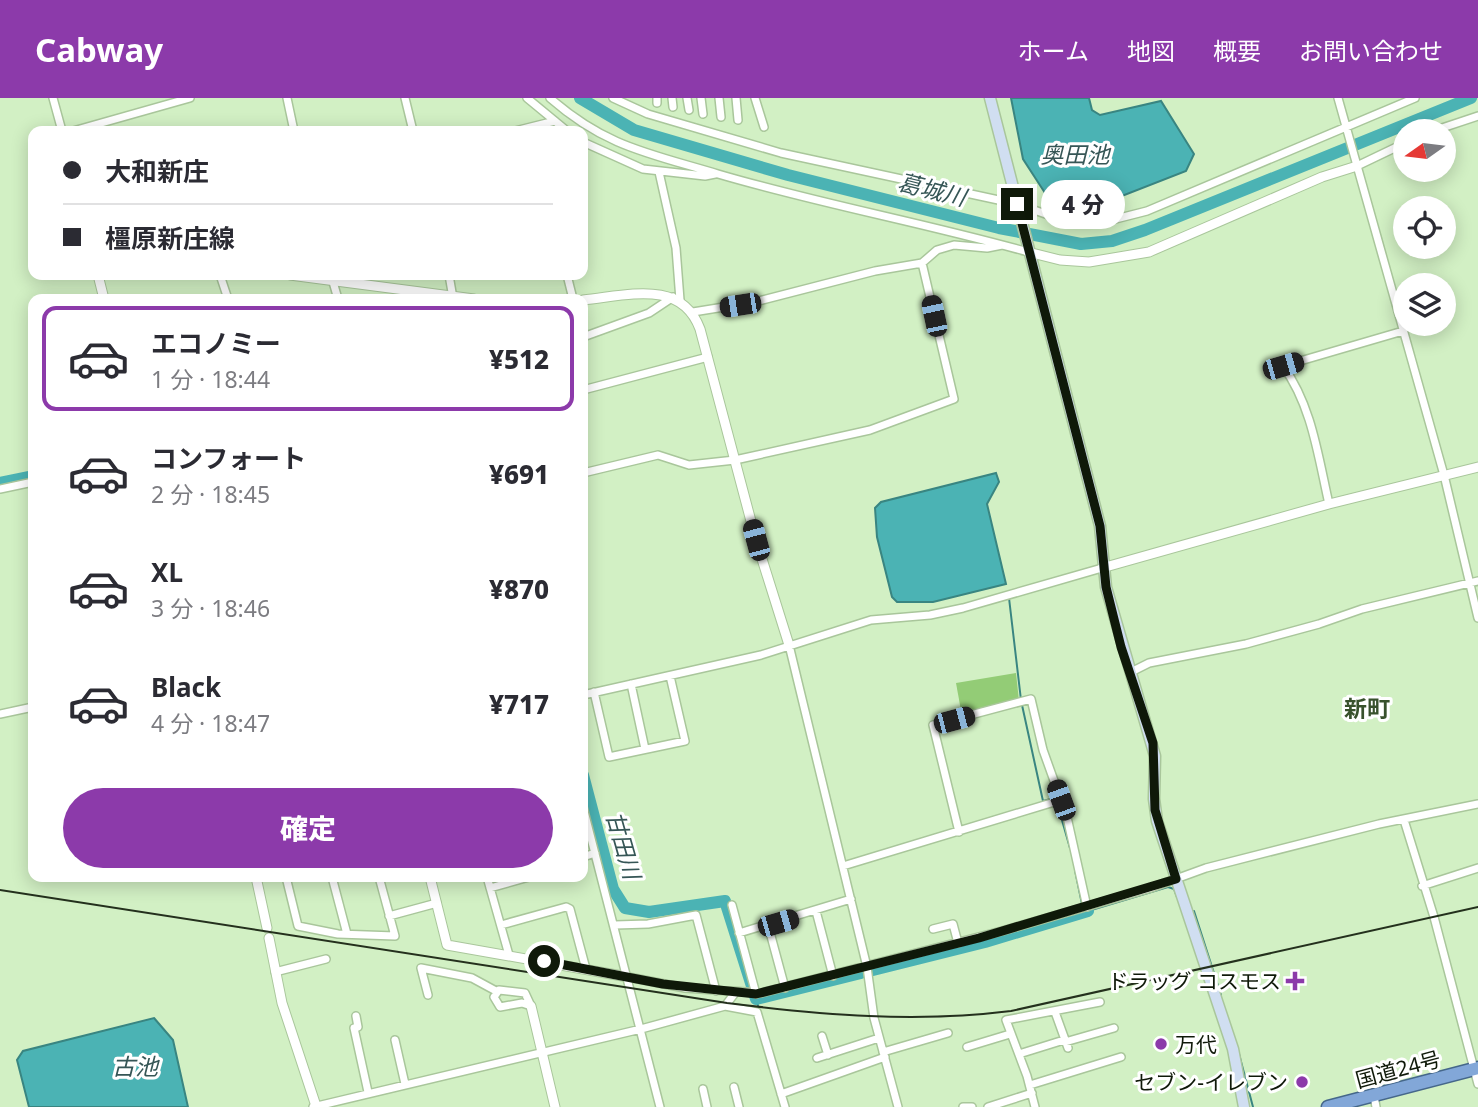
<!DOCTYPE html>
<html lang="ja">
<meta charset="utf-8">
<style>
body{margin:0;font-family:"Noto Sans","Noto Sans JP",sans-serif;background:#f7f7f7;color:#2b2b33;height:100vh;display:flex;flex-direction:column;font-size:26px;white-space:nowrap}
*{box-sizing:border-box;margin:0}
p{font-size:23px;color:#7c7c81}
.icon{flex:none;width:38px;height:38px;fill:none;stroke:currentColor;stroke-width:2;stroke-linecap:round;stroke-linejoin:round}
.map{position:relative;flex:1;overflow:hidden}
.details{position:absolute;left:28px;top:196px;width:560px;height:588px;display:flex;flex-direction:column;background:#fff;border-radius:14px;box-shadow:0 4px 18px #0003}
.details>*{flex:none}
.banner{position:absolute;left:28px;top:28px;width:560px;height:154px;border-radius:14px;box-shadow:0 4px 18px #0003;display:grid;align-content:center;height:154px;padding:0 35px;background:#fff}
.needle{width:46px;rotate:256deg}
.fabs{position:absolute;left:1393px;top:21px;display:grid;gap:14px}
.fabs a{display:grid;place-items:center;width:63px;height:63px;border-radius:50%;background:#fff;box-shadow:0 4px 18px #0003;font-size:35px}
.end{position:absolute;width:32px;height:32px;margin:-16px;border:9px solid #0f1909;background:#fff;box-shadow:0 0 0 4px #fff}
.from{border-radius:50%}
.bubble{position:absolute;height:49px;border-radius:24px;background:#fff;box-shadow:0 4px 18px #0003;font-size:23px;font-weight:800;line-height:49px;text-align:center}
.car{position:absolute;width:21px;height:42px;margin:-21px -10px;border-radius:9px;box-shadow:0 0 5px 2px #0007;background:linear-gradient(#222 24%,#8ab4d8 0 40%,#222 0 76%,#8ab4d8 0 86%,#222 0)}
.banner b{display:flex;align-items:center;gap:24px;height:66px;font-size:26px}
.banner b+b{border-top:2px solid #e1e1e2}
.banner i{width:18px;height:18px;background:#2b2b33}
ul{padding:12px 0 0;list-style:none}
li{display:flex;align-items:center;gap:21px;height:105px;margin:0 14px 10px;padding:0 21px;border:4px solid transparent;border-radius:14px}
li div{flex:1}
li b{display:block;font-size:26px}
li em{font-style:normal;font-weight:800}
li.active{border-color:#8c3aaa}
li>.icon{width:63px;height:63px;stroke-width:1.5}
.action{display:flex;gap:14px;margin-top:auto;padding:14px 35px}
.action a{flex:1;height:80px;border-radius:42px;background:#8c3aaa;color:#fff;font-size:28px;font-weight:800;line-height:80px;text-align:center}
header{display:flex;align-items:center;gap:42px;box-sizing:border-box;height:98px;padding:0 35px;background:#8c3aaa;color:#fff}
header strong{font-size:33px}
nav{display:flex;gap:38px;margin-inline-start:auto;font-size:24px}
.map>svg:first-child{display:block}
</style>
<header>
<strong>Cabway</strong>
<nav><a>ホーム</a><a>地図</a><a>概要</a><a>お問い合わせ</a></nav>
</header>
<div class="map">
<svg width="1478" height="1009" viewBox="0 0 1478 1009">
<rect width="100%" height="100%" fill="#d2f0c4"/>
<path fill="#93cc76" d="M 1016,575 L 1019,603 L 962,618 L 956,585 Z"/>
<path fill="#4bb3b4" stroke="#398581" stroke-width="2" d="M 1011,0 L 1089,0 L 1092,12 L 1100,17 L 1161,3 L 1194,56 L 1186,73 L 1104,105 L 1071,104 L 1045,95 L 1023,61 Z
M 996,375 L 999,384 L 987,406 L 1006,486 L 933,504 L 897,504 L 892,499 L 877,439 L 875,410 L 881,404 Z
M 154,920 L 173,942 L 188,1009 L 29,1009 L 17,962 L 23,953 Z"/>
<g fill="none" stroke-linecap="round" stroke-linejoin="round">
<path stroke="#398581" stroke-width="2" d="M 1009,500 L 1021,602
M 1022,607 L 1043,703 L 1055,700
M 1057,705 L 1070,750
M 1075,772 L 1082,806
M 1088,813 L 1168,789 L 1174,791 L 1177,799
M 1194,813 L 1221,897
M 756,901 L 759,911
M 1239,956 L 1253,1009"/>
<path stroke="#4bb3b4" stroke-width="12" d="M 580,0 L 634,32 L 788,77 L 999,130 L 1081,146 L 1112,143 L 1145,132 L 1471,0
M 0,385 L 33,378
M 583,677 L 613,791 L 625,810 L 649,814 L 725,803 L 756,901 L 861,875
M 873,872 L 985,844 L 1088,813"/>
<defs>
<path id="minor" d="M 53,0 L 62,33
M 287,0 L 294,33
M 405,0 L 413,33
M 527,0 L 567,33
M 550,0 C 606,49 648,55 718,76 C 820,106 925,125 1028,154
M 613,0 L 648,16 L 781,55 L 1017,106 L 1057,120 L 1096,126 L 1147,113 L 1415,0
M 657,0 L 657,5
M 672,0 L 673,9
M 687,0 L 689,12
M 701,0 L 703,16
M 719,0 L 721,19
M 736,0 L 738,22
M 755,0 L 764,29
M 1338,0 L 1444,377 L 1478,520
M 73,33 L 190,0
M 515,33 L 555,23
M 1433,33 L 1478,18
M 583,44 L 643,71 L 705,78 L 715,76
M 1357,68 L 1405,45
M 659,74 L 676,150 L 680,202
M 220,177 L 228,201
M 331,177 L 338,201
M 449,177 L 453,200
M 567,177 L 573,201
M 693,214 L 755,204 L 875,173 L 922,165 L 937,152 L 954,147 L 987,150 L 1002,147
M 583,239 L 649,215 L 673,199
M 583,292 L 708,259
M 583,375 L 658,357 L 689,367 L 735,362 L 870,332 L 954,301 L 922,165
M 0,391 L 33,384
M 1329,406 C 1318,358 1312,308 1283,268 L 1403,233
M 789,547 L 867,869 L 874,920 L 898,1009
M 1131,574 L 1149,565 L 1246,546 L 1319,526 L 1362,511 L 1478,483
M 631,586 L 645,651
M 594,594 L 609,659 L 685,643 L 670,578
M 583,597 L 761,557 L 871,522 L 930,517 L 963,510 L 1102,470
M 0,616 L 33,609
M 583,709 L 660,1009
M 1404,722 L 1434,819 L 1478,986
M 959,734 L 933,627 L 1031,601 L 1043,652 L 1067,719 L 1087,809
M 583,759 L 595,755
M 843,768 L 1061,702
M 286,779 L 298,828 L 338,836 L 395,838 L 379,779
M 332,779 L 347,836
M 487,779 L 509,857
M 1422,788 L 1478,770
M 490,790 L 529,779
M 732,807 L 756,896
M 816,813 L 833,878
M 389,818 L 437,805
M 501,827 L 566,809 L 570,811 L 586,871
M 615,827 L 648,826 L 696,817 L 716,893
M 768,827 L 785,890
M 933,831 L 953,826 L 958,845
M 739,835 L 851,801
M 275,874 L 326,861
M 628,879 L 685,890 L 761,895 L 1002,833 L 1151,790 L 1206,770 L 1379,726 L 1478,706
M 499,892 L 525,895 L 531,908 L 522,905 L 500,909 L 494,899 Z
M 428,897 L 421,870 L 472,880 L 496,893
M 725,908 L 757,914 L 785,1009
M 1055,914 L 1068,950
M 356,918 L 358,929 L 354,930 L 368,994
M 822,938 L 828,957
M 395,942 L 405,986
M 1065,944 L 1114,930
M 967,949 L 1010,936
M 883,954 L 948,935
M 1019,956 L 1064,942
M 817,960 L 879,940
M 1030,987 L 1121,959
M 734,989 L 739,1009
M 703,991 L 707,1009
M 781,996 L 885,959
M 1374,998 L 1376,1009
M 313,1009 L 641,931 L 725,908 L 735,895
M 963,1009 L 972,1009
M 988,1009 L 1032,995
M 1035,1009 L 1027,978 L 1006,922 L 1100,904"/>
<path id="tertiary" d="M 1028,154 L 1060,162 L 1089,164 L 1149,154 L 1322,79 L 1357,68
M 98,177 L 104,201
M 290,177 L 474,201
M 583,202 C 626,198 681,180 700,231 L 756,442 L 789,547
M 1102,470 L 1329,406 L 1478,369
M 256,779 L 267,830
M 430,779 L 447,847 L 628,879
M 269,840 L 282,905 L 316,1008
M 531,908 L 555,1009"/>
<path id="secondary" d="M 990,0 L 1100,428 L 1106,489 L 1155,658 L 1154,701 L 1157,723 L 1233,951 L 1244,1009"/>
<path id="trunk" d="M 1328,1009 L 1478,970"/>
</defs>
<use href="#minor" stroke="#a9c69b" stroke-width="10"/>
<use href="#tertiary" stroke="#a9c69b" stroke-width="11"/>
<use href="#secondary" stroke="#a9c69b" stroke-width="13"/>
<use href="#trunk" stroke="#45678a" stroke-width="15"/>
<use href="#minor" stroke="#fff" stroke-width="7"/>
<use href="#tertiary" stroke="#fff" stroke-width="9"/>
<use href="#secondary" stroke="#d0def1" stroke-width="10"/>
<use href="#trunk" stroke="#82a7d8" stroke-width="12"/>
<path stroke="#24301d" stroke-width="2" d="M 0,792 L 727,905 C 823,917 915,925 1011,913 L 1478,809"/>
</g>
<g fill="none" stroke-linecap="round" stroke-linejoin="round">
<path stroke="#0f1909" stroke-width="9" d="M 544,863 L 663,886 L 756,896 L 979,840 L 1176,781 L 1155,712 L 1153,645 L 1121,549 L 1106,489 L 1100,428 L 1017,106"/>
</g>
<g fill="#8c3aaa" stroke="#fff" stroke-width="2.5">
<path d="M1291.5 872.5h7v7h7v7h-7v7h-7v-7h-7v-7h7z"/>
<circle cx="1161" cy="946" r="7"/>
<circle cx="1302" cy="984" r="7"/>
</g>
<g text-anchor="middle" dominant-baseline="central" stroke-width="6" stroke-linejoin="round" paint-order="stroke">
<g font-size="21" fill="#0f1909" stroke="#fff" text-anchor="end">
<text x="1281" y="883">ドラッグ コスモス</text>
<text x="1175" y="946" text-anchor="start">万代</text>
<text x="1288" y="984">セブン-イレブン</text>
</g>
<g font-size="21" fill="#0f1909" stroke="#fff">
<text transform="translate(1398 971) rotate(-15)">国道24号</text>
</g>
<g font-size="23" font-style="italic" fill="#365656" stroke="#fff">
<text x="1075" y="56">奥田池</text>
<text transform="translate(932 91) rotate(14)">葛城川</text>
<text transform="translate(624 747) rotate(74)">甘田川</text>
<text x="135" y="968">古池</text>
</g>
<g font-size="23" font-weight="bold" fill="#38512c" stroke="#fff">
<text x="1367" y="610">新町</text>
</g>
</g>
</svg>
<div class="fabs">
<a><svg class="needle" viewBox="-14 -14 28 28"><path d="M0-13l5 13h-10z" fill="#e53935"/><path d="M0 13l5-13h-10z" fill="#7c7c81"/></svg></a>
<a><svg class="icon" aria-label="locate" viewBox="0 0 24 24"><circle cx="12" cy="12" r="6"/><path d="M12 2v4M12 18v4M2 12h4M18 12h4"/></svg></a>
<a><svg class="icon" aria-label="layers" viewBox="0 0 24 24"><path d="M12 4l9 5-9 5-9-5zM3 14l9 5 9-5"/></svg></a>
</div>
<i class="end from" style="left:544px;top:863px"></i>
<i class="end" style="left:1017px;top:106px"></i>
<div class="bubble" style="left:1041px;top:82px;width:84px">4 分</div>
<i class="car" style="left:740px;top:207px;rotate:261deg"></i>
<i class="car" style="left:934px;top:218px;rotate:348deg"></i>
<i class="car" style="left:1283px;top:268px;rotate:74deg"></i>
<i class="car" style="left:756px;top:442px;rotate:345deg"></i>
<i class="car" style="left:954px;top:622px;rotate:75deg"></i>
<i class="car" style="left:1061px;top:702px;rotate:340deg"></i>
<i class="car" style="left:778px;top:825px;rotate:74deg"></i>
<div class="banner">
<b><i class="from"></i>大和新庄</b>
<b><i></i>橿原新庄線</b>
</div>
<section class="details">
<ul>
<li class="active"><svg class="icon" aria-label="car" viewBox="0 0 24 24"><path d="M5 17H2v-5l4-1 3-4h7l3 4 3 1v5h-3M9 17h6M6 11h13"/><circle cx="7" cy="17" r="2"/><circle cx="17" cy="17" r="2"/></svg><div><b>エコノミー</b><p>1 分 · 18:44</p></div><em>¥512</em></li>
<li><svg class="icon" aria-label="car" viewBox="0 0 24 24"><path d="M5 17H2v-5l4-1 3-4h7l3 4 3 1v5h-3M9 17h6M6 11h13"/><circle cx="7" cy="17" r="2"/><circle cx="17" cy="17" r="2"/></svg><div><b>コンフォート</b><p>2 分 · 18:45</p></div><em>¥691</em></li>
<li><svg class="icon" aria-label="car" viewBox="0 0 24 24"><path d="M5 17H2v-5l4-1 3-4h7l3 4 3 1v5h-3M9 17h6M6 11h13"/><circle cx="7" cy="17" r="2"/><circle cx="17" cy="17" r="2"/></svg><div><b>XL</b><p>3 分 · 18:46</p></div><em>¥870</em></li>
<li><svg class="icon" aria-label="car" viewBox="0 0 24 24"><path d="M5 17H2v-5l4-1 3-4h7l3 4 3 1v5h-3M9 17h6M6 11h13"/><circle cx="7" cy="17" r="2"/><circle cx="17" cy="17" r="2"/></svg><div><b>Black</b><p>4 分 · 18:47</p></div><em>¥717</em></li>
</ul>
<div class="action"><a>確定</a></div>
</section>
</div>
